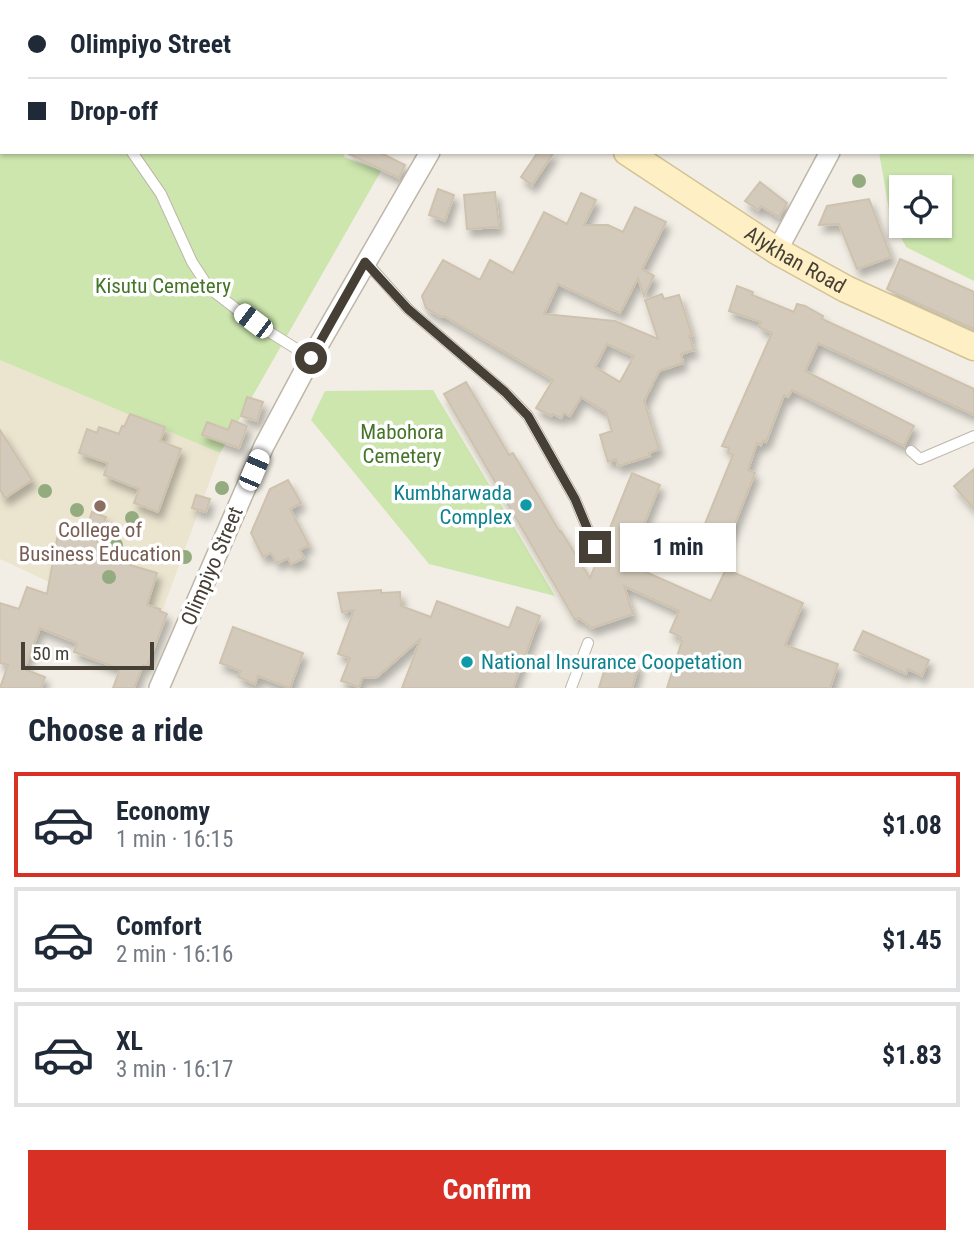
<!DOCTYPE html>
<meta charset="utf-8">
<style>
body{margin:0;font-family:"Roboto Condensed",sans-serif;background:#f2f2f3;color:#1f2937;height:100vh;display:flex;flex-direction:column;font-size:26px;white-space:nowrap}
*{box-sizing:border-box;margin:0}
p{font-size:23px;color:#747a83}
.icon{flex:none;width:38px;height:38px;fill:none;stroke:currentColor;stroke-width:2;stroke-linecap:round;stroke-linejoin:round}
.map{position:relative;height:688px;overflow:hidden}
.panel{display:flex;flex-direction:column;background:#fff;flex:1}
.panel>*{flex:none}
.top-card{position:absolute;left:0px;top:0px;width:975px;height:154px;box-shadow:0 2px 5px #0004;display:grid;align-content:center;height:154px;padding:0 28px;background:#fff}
.controls{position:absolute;left:889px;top:175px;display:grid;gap:14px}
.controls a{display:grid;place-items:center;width:63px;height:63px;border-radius:0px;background:#fff;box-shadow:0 2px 5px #0004;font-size:35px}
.scale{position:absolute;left:21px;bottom:18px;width:133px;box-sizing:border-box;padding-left:7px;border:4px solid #453f35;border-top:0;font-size:19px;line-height:24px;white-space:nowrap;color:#453f35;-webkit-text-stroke:5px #fff;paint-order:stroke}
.end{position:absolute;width:32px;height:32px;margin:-16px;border:9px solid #453f35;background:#fff;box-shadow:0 0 0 4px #fff}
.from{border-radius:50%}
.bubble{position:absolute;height:49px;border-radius:0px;background:#fff;box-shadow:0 2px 5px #0004;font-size:23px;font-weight:700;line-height:49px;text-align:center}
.car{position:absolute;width:21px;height:42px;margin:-21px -10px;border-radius:9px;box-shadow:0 0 5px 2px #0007;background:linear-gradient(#fff 24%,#345 0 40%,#fff 0 76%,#345 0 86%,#fff 0)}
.top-card b{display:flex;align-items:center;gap:24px;height:66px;font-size:26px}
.top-card b+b{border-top:2px solid #e0e1e3}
.top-card i{width:18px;height:18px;background:#1f2937}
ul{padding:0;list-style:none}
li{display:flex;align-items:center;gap:21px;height:105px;margin:0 14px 10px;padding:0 14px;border:4px solid #e0e1e3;border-radius:0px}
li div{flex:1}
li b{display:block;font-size:26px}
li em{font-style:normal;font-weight:700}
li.selected{border-color:#d93025}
li>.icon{width:63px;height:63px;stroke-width:1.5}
h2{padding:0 28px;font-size:32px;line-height:84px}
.button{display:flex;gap:14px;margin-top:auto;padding:14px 28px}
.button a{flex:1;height:80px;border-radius:0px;background:#d93025;color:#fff;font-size:28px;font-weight:700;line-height:80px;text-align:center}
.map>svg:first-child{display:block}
</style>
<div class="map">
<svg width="974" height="688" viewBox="0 0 974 688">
<defs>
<filter id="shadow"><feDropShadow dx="4" dy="7" stdDeviation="3.5" flood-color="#0004"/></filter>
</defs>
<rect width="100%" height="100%" fill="#f2eee5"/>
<path fill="#ebe4cf" d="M 0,360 L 220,453 L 163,609 L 51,583 L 0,559 Z"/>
<path fill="#cce6ae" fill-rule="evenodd" d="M 0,0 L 309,2 L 2,2 L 2,152 L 345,152 L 344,157 L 381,171 L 220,453 L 0,360 Z
M 974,33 L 974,281 L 906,247 L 890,216 L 879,152 L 973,152 ZM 901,187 L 940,187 L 940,226 L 901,226 Z
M 433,390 L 555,596 L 429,564 L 311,420 L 325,391 Z"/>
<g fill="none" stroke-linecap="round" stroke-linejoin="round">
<path stroke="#a1ceef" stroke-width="5" d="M 393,0 L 396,2
M 902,2 L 903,0"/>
</g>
<path fill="#d4cabb" stroke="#cec2ae" stroke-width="2" fill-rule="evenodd" filter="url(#shadow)" d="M 345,152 L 379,152 L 405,165 L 399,178 Z
M 538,152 L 554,152 L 532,185 L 521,177 Z
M 760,182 L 787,203 L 779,217 L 761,206 L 758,210 L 745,201 Z
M 438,189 L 454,195 L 445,221 L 429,215 Z
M 495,192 L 499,227 L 467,229 L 464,195 Z
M 581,193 L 596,200 L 584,225 L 608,225 L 623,232 L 635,207 L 666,222 L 642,269 L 654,276 L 644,296 L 638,278 L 620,313 L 558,284 L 544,314 L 615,321 L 658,339 L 645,300 L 662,294 L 664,299 L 679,295 L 692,335 L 689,336 L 694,350 L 681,354 L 683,363 L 659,371 L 644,401 L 659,449 L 649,453 L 650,456 L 618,466 L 616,459 L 608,462 L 600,435 L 612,431 L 606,412 L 581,397 L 570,416 L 564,413 L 561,418 L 553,414 L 551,416 L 536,408 L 553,380 L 444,316 L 441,317 L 426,308 L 422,296 L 443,260 L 480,280 L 490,260 L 513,273 L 544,212 L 567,224 ZM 607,344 L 634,356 L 620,382 L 595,367 Z
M 869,199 L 891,257 L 857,269 L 839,224 L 819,225 L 827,206 Z
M 900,259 L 974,292 L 974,329 L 887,289 Z
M 737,286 L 753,292 L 752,295 L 794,312 L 797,304 L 805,306 L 823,316 L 822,319 L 974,389 L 974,415 L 818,343 L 805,371 L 914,426 L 904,446 L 792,390 L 788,397 L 784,395 L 766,442 L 763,440 L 761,445 L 757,443 L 748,470 L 755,473 L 720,561 L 699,552 L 707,534 L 702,531 L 733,455 L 728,453 L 729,448 L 722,446 L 772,333 L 759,327 L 761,322 L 729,311 Z
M 466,382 L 509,455 L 513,453 L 560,532 L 561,531 L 590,578 L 632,473 L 660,485 L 637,541 L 640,542 L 630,565 L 711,601 L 726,569 L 803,603 L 785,645 L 838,664 L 830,688 L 667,688 L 682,641 L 680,640 L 681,637 L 670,632 L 679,611 L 624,586 L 633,614 L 592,628 L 579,618 L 575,620 L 444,394 Z
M 247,397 L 263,402 L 257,421 L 241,416 Z
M 130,414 L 165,427 L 160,441 L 181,449 L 158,512 L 134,503 L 139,489 L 104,475 L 108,463 L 79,453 L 87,429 L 97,433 L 99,427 L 119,434 L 122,426 L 124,427 Z
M 232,420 L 247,426 L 239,448 L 202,435 L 207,422 L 228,430 Z
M 0,430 L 32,480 L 5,498 L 0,490 Z
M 974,469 L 974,509 L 954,486 Z
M 288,480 L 301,503 L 290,509 L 309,545 L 300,550 L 304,558 L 291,564 L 288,558 L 277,563 L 271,553 L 263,557 L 251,533 L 270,489 Z
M 196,495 L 210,499 L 206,512 L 192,508 Z
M 92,512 L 106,517 L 97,542 L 122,547 L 120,562 L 157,573 L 147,605 L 160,609 L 160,611 L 167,614 L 147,666 L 143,665 L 134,688 L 113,688 L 120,669 L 74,652 L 77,643 L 40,628 L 24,669 L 45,677 L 41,688 L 0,688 L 8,665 L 0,663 L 0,603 L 19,609 L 27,587 L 47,594 L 58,534 L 83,539 Z
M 381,590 L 381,593 L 400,592 L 401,606 L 431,617 L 437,601 L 509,628 L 517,607 L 540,616 L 513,688 L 402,688 L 421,638 L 377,677 L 362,678 L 359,687 L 341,681 L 350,658 L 338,654 L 354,610 L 342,612 L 338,593 Z
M 233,627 L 303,653 L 290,688 L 258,676 L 255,684 L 238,677 L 241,671 L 220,663 Z
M 863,631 L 929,660 L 922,676 L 908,669 L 906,674 L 854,650 Z
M 609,655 L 639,665 L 632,688 L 599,688 Z"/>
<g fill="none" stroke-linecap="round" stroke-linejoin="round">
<defs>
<path id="lane" d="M 96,0 L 96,2
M 132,152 L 161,194 L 192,262 L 209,288 L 252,321 L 311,358
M 366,262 L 408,309 L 505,392 L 528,416 L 575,499 L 595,547
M 911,451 L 920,459 L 974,436
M 571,688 L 588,643"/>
<path id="street" d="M 509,2 L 510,0
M 914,2 L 915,0
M 777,251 L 830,152
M 159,688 L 264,446 L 311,358 L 430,152"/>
<g id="secondary">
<path d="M 364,0 L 368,2"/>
<path id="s1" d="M 627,152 L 777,251 L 846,289 L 974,347"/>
</g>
</defs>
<use href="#lane" stroke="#beb6a8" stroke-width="12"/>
<use href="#street" stroke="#beb6a8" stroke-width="22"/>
<use href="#secondary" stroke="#d2c395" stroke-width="29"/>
<use href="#lane" stroke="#fff" stroke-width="10"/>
<use href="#street" stroke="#fff" stroke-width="19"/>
<use href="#secondary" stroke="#fef0c4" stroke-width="26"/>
</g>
<g fill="#93ab7e">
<circle cx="859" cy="181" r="7"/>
<circle cx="222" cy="488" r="7"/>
<circle cx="45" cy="491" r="7"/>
<circle cx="77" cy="510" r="7"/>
<circle cx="132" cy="518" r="7"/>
<circle cx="116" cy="545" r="7"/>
<circle cx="185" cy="557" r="7"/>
<circle cx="109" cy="577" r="7"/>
</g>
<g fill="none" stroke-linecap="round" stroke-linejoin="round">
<path stroke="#453f35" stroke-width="9" d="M 311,358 L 365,262 L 408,309 L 505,392 L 528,416 L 575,499 L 595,547"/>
</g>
<g fill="#0f9aa8" stroke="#fff" stroke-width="2.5">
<circle cx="526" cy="505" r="7"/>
<circle cx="467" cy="662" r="7"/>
</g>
<circle fill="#8d6e63" stroke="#fff" stroke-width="2.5" cx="100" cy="506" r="7"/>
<g text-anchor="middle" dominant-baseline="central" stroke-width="7" stroke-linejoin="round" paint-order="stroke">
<g font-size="21" fill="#453f35" stroke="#fff">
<text stroke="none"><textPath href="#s1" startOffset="200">Alykhan Road</textPath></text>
<text transform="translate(212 566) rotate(-67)">Olimpiyo Street</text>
</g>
<g font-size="21" fill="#457529" stroke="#fff">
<text x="163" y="286">Kisutu Cemetery</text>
<text x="402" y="432">Mabohora<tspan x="402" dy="24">Cemetery</tspan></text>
</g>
<g font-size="21" fill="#0d838f" stroke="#fff" text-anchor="end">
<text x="512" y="493">Kumbharwada<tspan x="512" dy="24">Complex</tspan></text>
<text x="481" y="662" text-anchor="start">National Insurance Coopetation</text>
</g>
<g font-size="21" fill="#785e54" stroke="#fff">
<text x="100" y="530">College of<tspan x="100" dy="24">Business Education</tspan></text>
</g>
</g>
</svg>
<div class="controls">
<a><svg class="icon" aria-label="locate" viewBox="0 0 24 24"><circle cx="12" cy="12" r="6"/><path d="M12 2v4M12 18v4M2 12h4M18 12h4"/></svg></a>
</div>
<div class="scale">50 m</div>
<i class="end from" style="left:311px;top:358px"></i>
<i class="end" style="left:595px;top:547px"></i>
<div class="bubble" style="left:620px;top:523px;width:116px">1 min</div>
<i class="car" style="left:253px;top:321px;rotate:307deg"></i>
<i class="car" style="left:254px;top:470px;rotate:23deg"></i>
<div class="top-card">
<b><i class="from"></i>Olimpiyo Street</b>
<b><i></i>Drop-off</b>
</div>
</div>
<section class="panel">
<h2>Choose a ride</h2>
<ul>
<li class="selected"><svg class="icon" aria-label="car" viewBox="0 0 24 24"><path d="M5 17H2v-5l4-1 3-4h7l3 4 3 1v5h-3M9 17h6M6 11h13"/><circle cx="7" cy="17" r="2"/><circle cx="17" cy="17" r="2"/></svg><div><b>Economy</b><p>1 min · 16:15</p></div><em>$1.08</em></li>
<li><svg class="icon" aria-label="car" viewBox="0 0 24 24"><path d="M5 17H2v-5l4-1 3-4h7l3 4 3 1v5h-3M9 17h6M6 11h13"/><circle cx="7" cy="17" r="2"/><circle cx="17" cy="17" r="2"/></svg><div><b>Comfort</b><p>2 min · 16:16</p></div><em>$1.45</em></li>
<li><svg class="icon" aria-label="car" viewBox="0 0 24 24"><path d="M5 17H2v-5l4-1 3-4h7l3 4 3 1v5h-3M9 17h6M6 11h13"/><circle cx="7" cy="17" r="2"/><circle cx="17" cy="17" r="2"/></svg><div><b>XL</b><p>3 min · 16:17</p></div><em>$1.83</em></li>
</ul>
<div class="button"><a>Confirm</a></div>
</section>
